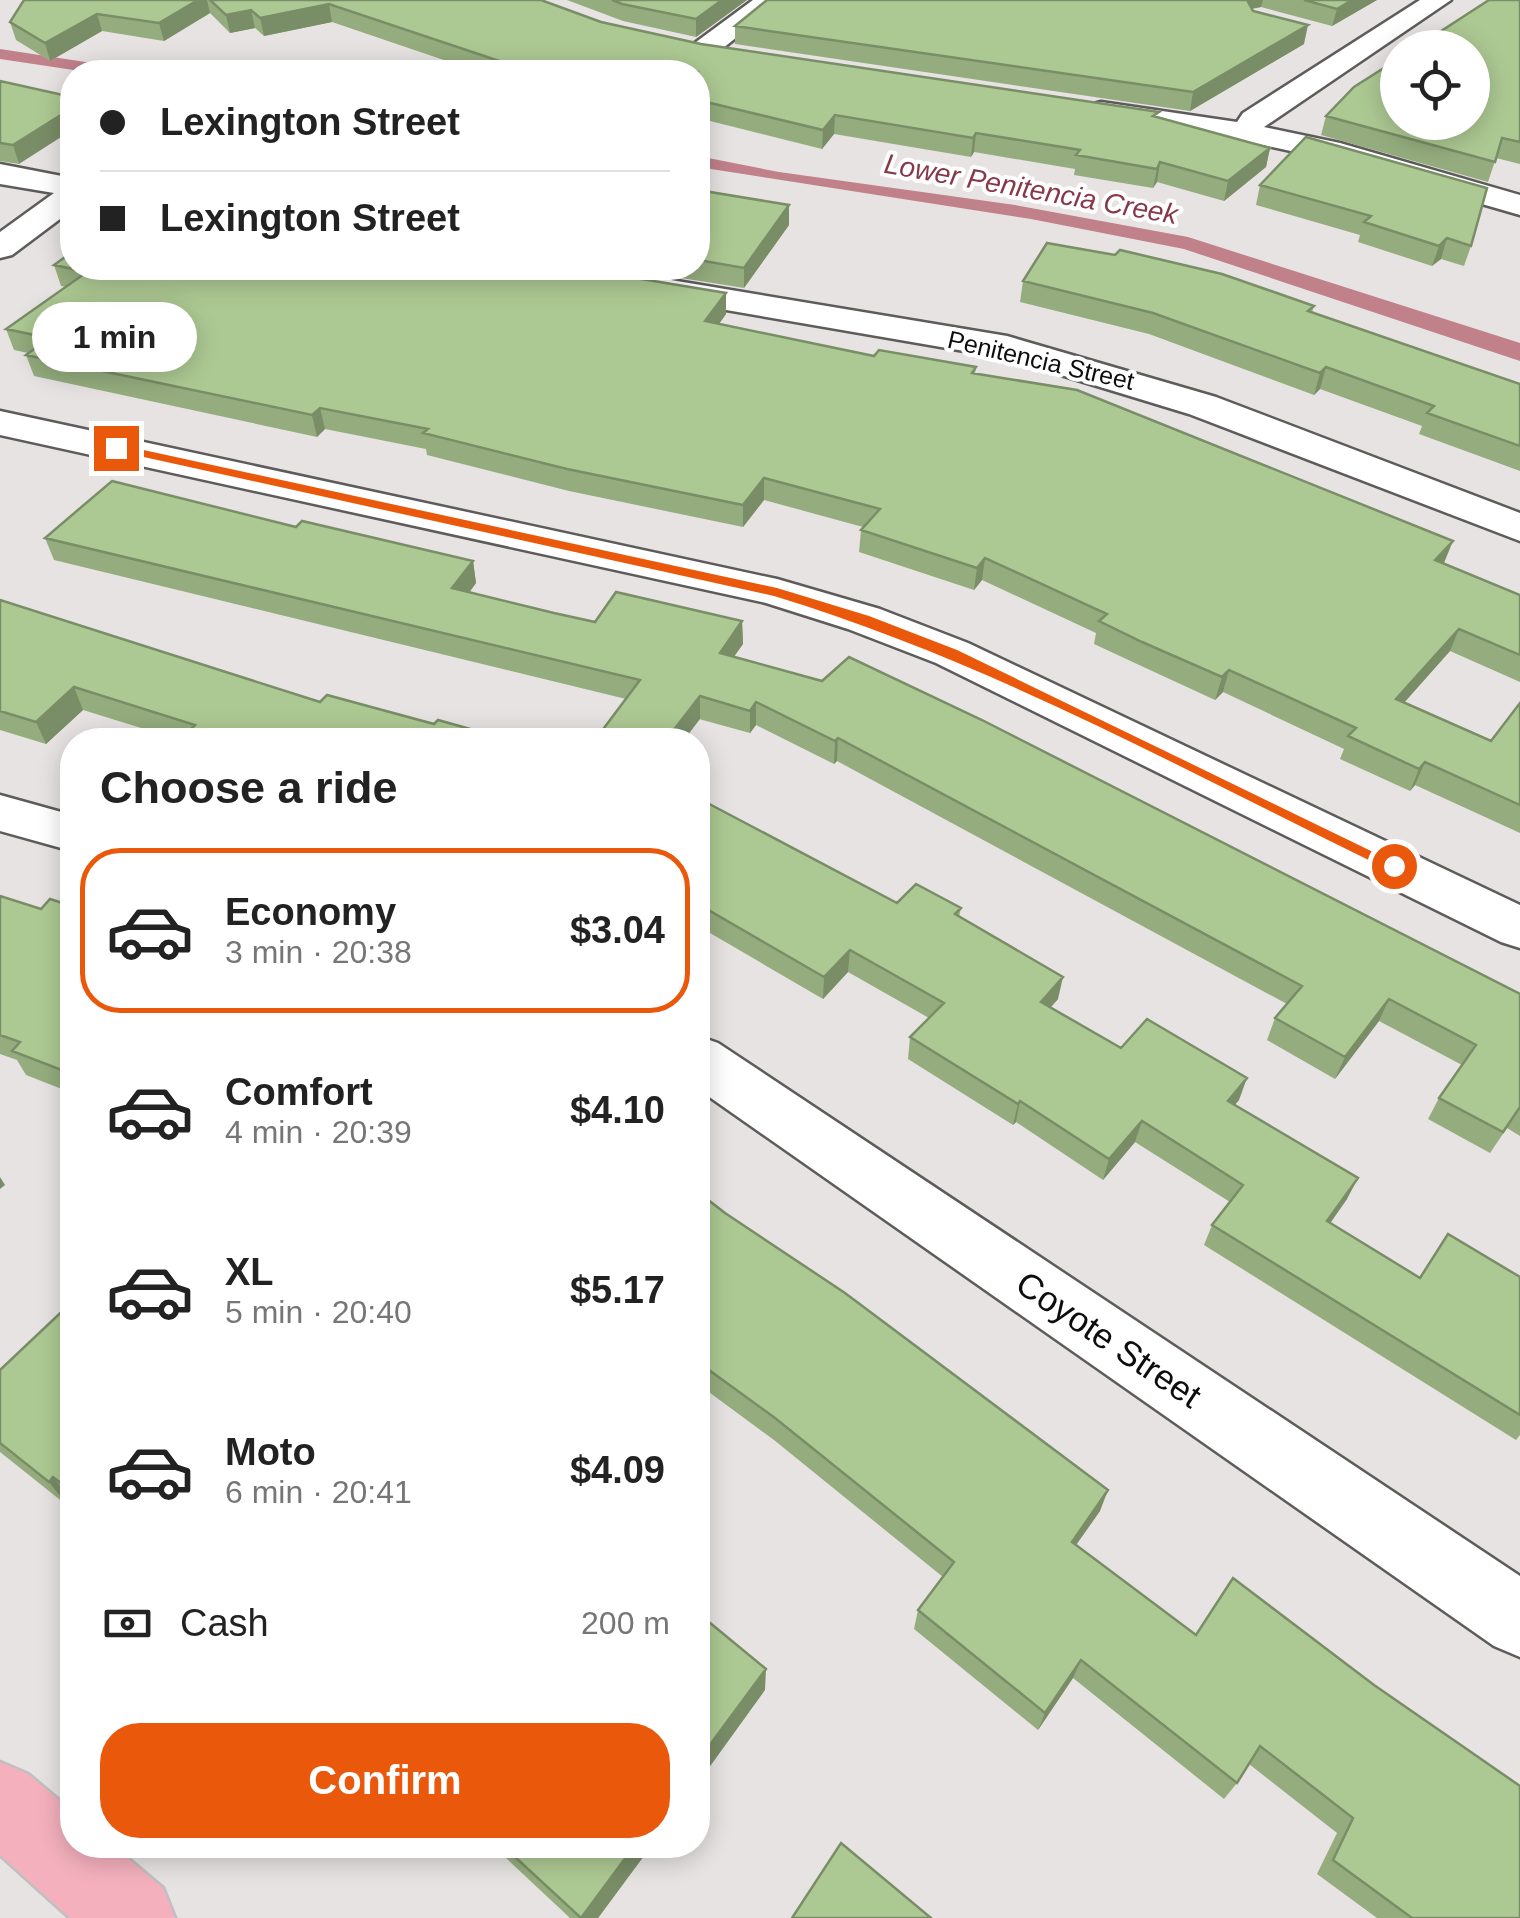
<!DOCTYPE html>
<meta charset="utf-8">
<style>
body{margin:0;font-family:Arial,sans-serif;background:#f6f6f6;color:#222;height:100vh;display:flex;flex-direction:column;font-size:38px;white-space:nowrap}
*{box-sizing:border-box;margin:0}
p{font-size:32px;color:#767676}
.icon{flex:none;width:55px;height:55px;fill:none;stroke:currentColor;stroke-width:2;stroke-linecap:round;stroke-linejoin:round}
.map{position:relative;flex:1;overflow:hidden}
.sheet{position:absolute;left:60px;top:728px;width:650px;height:1130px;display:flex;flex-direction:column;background:#fff;border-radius:40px;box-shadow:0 5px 25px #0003}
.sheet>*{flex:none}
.hud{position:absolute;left:60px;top:60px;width:650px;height:220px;border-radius:40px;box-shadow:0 5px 25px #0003;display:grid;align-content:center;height:220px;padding:0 40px;background:#fff}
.buttons{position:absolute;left:1380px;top:30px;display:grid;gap:20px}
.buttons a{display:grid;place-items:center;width:110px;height:110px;border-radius:50%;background:#fff;box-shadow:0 5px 25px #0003;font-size:50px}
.end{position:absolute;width:45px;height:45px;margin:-22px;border:12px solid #ea580c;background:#fff;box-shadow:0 0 0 5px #fff}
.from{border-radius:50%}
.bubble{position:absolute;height:70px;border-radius:35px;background:#fff;box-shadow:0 5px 25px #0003;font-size:32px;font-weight:800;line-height:70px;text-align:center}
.hud b{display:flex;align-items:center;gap:35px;height:95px;font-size:38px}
.hud b+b{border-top:2px solid #e0e0e0}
.hud i{width:25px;height:25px;background:#222}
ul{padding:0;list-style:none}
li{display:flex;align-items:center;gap:30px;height:165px;margin:0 20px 15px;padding:0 20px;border:5px solid transparent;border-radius:40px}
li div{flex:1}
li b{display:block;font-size:38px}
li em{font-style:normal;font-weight:800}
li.active{border-color:#ea580c}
li>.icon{width:90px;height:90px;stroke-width:1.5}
h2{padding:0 40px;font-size:45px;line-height:120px}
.pay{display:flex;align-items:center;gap:25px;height:110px;padding:0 40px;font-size:38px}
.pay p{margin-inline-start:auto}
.action{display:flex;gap:20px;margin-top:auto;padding:20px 40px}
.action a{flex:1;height:115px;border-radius:40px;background:#ea580c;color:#fff;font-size:40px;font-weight:800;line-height:115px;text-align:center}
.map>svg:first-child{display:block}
</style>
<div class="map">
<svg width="1520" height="1918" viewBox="0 0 1520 1918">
<rect width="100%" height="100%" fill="#e7e3e3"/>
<path fill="#c0818b" d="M 0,49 L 151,72 L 87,72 L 0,59 Z
M 698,156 L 779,172 L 1015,205 L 1188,237 L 1520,343 L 1520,361 L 1184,249 L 1031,219 L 698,167 Z"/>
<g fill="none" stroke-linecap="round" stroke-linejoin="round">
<defs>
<path id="minor" d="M 753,0 L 783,0 L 712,57 L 692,57 L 688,51 L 692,45 Z
M 1420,0 L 1451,0 L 1264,127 L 1340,143 L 1520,195 L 1520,215 L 1323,158 L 1245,141 L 1101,120 L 1090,117 L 1086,111 L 1090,105 L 1101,102 L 1237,122 L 1243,113 Z
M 0,164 L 72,178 L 72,210 L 12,255 L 0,258 L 0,232 L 54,193 L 0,184 Z
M 523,268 L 599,268 L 1007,336 L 1216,397 L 1520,513 L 1520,541 L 1189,414 L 1005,358 L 540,278 L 528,275 Z
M 0,411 L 777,579 L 880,609 L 968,643 L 1520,905 L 1520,948 L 1501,942 L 936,663 L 848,629 L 766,603 L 0,435 Z
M 0,795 L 72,815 L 72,851 L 0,831 Z
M 698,1036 L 718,1043 L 1520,1576 L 1520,1657 L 1494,1646 L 698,1089 Z"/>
<path id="major" d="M 0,1762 L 28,1774 L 72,1811 L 72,1845 L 112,1845 L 163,1888 L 175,1918 L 70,1918 L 0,1855 Z"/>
</defs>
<use href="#minor" stroke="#5e5b5b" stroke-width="5"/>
<use href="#major" stroke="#c0c0c0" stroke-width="5"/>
<use href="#minor" fill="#fff" fill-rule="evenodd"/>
<use href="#major" fill="#f4b0bd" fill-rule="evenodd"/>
</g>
<path fill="#95ad7e" d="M 24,0 L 541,0 L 601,22 L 701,44 L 1158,117 L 1270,148 L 1266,167 L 1224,201 L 1157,182 L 1153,188 L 1074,175 L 1075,169 L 974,152 L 971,157 L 834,134 L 822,149 L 698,118 L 698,72 L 479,72 L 332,22 L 264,36 L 255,28 L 230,33 L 210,13 L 164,41 L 102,31 L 50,61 L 16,40 L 10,22 Z
M 567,0 L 747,0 L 696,37 L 623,21 Z
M 767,0 L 1377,0 L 1332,26 L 1261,7 L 1252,9 L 1304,44 L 1190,111 L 735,44 L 735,26 Z
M 1520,0 L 1520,164 L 1496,158 L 1488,182 L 1321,135 L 1326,116 Z
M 0,81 L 19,164 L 0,161 Z
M 1306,137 L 1471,246 L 1464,266 L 1441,259 L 1432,266 L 1358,242 L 1360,235 L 1256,205 L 1260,185 Z
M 698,190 L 789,225 L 744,288 L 619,268 L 698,268 Z
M 54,265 L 726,314 L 719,324 L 874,356 L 976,367 L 975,374 L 1520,595 L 1520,682 L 1450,651 L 1404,702 L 1491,741 L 1520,703 L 1520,833 L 1415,785 L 1410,791 L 1340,759 L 1344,749 L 1223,692 L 1215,700 L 1137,664 L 1094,644 L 1096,633 L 982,580 L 974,590 L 859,552 L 861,530 L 863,527 L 764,500 L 743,527 L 569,491 L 427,455 L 426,449 L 325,429 L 317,437 L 34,376 L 26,355 L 28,353 L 14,350 L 6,329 L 66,287 L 61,286 Z
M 1023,281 L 1314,306 L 1312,312 L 1520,384 L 1520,471 L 1419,434 L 1422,426 L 1320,389 L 1314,395 L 1149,334 L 1020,302 Z
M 296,527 L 473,561 L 476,583 L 469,593 L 595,622 L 742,621 L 743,644 L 734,657 L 1520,994 L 1520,1136 L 1507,1128 L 1490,1153 L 1428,1119 L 1439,1098 L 1462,1065 L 1379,1021 L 1335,1079 L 1267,1040 L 1275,1018 L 1287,1004 L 837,761 L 834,764 L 756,725 L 750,733 L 626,699 L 54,560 L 45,538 Z
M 0,600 L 320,702 L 509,740 L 180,740 L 83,710 L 46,744 L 0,730 Z
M 698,798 L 897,903 L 961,908 L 959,917 L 1058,999 L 1050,1008 L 1121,1048 L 1239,1100 L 1234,1105 L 1347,1199 L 1330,1223 L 1420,1278 L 1520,1277 L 1520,1435 L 1516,1440 L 1204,1245 L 1212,1225 L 1230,1202 L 1135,1142 L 1103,1180 L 1016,1122 L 1013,1125 L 908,1059 L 910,1037 L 929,1018 L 848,972 L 823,999 L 698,926 Z
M 0,896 L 41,909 L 72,906 L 72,1093 L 26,1075 L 17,1060 L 0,1054 Z
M 698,1192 L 1100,1511 L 1076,1545 L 1520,1918 L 1377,1918 L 1317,1874 L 1337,1833 L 1249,1764 L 1237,1783 L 1224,1799 L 1073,1678 L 1038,1730 L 914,1629 L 918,1610 L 943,1577 L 774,1440 L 698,1384 Z
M 72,1302 L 72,1503 L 69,1507 L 0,1452 L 0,1370 Z
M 492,1845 L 652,1845 L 598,1918 L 570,1918 Z"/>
<path fill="#798d67" d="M 198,0 L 207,0 L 210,13 L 164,41 L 159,23 Z
M 722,0 L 747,0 L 696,37 L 696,19 Z
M 1246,0 L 1263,0 L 1261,7 L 1249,9 Z
M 1352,0 L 1377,0 L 1332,26 L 1337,9 Z
M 329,4 L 332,22 L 264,36 L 260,18 Z
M 251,10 L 255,28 L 230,33 L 226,15 Z
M 97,14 L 102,31 L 50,61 L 45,43 Z
M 1308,25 L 1304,44 L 1190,111 L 1193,92 Z
M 72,108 L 72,130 L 19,164 L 13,145 Z
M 835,115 L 834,134 L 822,149 L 823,130 Z
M 976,133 L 974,152 L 971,157 L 973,138 Z
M 1270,148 L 1266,167 L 1224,201 L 1228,181 Z
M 1160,162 L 1157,182 L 1153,188 L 1157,169 Z
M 789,205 L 789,225 L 744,288 L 744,268 Z
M 1447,238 L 1441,259 L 1432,266 L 1439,246 Z
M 726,293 L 726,314 L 706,342 L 705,321 Z
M 1326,367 L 1320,389 L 1314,395 L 1320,373 Z
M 320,408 L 325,429 L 317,437 L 312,415 Z
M 764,478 L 764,500 L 743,527 L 743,505 Z
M 1453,541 L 1444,563 L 1427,582 L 1435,560 Z
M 985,558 L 982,580 L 974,590 L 977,568 Z
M 473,561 L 476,583 L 455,611 L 452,588 Z
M 742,621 L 743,644 L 720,675 L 720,653 Z
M 1459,629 L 1450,651 L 1388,721 L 1396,699 Z
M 1229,670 L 1223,692 L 1215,700 L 1222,677 Z
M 74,687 L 83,710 L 46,744 L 36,722 Z
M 700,696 L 700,719 L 684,740 L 666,740 Z
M 756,702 L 756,725 L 750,733 L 750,711 Z
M 838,738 L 837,761 L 834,764 L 835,741 Z
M 1425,762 L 1415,785 L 1410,791 L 1419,769 Z
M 850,950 L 848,972 L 823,999 L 824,977 Z
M 1063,977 L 1058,999 L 1036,1024 L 1041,1002 Z
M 1389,999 L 1379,1021 L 1335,1079 L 1345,1057 Z
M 1247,1078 L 1239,1100 L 1220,1123 L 1228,1101 Z
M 1020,1101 L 1016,1122 L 1013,1125 L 1018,1104 Z
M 1142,1121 L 1135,1142 L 1103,1180 L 1109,1159 Z
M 0,1177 L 5,1185 L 0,1189 Z
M 1358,1178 L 1347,1199 L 1317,1242 L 1327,1221 Z
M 53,1477 L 72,1501 L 69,1507 L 49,1482 Z
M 1108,1490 L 1100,1511 L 1064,1562 L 1072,1542 Z
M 1081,1660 L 1073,1678 L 1038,1730 L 1045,1713 Z
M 766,1669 L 765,1690 L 698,1783 L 698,1761 Z
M 635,1845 L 652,1845 L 598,1918 L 581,1918 Z"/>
<path fill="#adc993" stroke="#798d67" stroke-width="2.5" d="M 24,0 L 198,0 L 159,23 L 97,14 L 45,43 L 10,22 Z
M 210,0 L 541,0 L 601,22 L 701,44 L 1159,112 L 1153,116 L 1270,148 L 1228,181 L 1160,162 L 1157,169 L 1076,155 L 1080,150 L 976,133 L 973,138 L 835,115 L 823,130 L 698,100 L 698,72 L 532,72 L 329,4 L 260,18 L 251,10 L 226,15 Z
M 612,0 L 722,0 L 696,19 L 622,4 Z
M 767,0 L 1247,0 L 1253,11 L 1308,25 L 1193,92 L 735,26 Z
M 1304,0 L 1352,0 L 1337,9 Z
M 1489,0 L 1520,0 L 1520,142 L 1502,138 L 1495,162 L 1326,116 L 1354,87 L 1398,59 L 1398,122 L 1472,122 L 1472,48 L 1415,48 Z
M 0,81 L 72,97 L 72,108 L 13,145 L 0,143 Z
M 1306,137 L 1487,188 L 1471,246 L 1447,238 L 1439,246 L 1364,222 L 1371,216 L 1260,185 Z
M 698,190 L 789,205 L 744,268 L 698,260 Z
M 1047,243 L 1115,255 L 1120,250 L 1222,274 L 1314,306 L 1308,311 L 1520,384 L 1520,446 L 1427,413 L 1434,406 L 1326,367 L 1320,373 L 1153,313 L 1023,281 Z
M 72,252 L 72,268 L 575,268 L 726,293 L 705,321 L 874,356 L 879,350 L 976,367 L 972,373 L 1077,390 L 1453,541 L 1435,560 L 1520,595 L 1520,655 L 1459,629 L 1396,699 L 1491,741 L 1520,703 L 1520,805 L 1425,762 L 1419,769 L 1348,736 L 1356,728 L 1229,670 L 1222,677 L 1142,642 L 1099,621 L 1107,614 L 985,558 L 977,568 L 861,530 L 880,509 L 764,478 L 743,505 L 567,469 L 423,433 L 428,429 L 320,408 L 312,415 L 26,355 L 49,338 L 6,329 L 87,272 L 54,265 Z
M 112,481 L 296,527 L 302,521 L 473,561 L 452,588 L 554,613 L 595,622 L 616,592 L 742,621 L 720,653 L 822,681 L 849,657 L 982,720 L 1520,994 L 1520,1107 L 1503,1132 L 1439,1098 L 1476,1045 L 1389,999 L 1345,1057 L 1275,1018 L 1302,986 L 838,738 L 835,741 L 756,702 L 750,711 L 700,696 L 666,740 L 595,740 L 640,680 L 45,538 Z
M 0,600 L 320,702 L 327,695 L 434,724 L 438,720 L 509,740 L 180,740 L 195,725 L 74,687 L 36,722 L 0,711 Z
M 698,798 L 897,903 L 916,884 L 961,908 L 955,914 L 1063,977 L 1041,1002 L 1121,1048 L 1147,1019 L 1247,1078 L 1228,1101 L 1358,1178 L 1327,1221 L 1420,1278 L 1448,1234 L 1520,1277 L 1520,1415 L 1212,1225 L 1243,1185 L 1142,1121 L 1109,1159 L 1020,1101 L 1018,1104 L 910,1037 L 944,1003 L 850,950 L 824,977 L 698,904 Z
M 0,896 L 41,909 L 50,899 L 72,906 L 72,1074 L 12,1051 L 20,1042 L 0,1035 Z
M 698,1192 L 725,1213 L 845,1293 L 1108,1490 L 1072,1542 L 1196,1635 L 1233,1578 L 1374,1685 L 1520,1786 L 1520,1918 L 1412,1918 L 1333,1860 L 1353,1818 L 1260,1746 L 1237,1783 L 1081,1660 L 1045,1713 L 918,1610 L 954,1562 L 775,1418 L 698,1362 Z
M 72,1302 L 72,1492 L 53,1477 L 49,1482 L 0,1443 L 0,1370 Z
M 698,1613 L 766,1669 L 698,1761 Z
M 841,1843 L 931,1918 L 792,1918 Z
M 502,1845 L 635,1845 L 581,1918 Z"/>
<path fill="#ea580c" d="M 116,444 L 777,588 L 869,616 L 957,650 L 1402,866 L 1399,870 L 1389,870 C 1187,772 989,661 774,596 L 112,450 Z"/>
<g text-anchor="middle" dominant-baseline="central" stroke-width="8" stroke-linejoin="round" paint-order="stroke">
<g font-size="25" fill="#0e0d0d" stroke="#fff">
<text transform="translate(1041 360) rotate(13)">Penitencia Street</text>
</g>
<g font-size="28" font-style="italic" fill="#873849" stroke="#fff">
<text transform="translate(1031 189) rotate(10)">Lower Penitencia Creek</text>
</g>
<g font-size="35" fill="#0e0d0d" stroke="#fff">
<text transform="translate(1109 1339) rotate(34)">Coyote Street</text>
</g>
</g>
</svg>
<div class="buttons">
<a><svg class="icon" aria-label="locate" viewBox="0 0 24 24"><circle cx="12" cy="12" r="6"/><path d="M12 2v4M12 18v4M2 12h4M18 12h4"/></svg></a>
</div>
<i class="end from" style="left:1394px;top:866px"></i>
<i class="end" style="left:116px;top:448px"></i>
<div class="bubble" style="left:32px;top:302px;width:165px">1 min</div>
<div class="hud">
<b><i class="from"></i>Lexington Street</b>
<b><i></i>Lexington Street</b>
</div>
<section class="sheet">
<h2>Choose a ride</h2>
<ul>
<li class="active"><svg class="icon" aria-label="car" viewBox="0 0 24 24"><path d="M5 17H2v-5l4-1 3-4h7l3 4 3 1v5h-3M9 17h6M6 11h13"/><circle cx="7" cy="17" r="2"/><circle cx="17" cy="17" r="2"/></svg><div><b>Economy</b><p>3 min · 20:38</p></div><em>$3.04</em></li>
<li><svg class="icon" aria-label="car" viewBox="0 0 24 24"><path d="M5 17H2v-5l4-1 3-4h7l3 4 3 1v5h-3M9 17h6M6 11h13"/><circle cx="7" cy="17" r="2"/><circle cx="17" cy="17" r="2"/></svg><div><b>Comfort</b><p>4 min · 20:39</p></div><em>$4.10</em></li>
<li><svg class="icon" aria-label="car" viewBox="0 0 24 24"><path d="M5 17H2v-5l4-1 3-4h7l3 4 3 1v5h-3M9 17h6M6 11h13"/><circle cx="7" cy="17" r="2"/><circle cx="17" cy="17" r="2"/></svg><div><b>XL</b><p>5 min · 20:40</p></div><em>$5.17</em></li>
<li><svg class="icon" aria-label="car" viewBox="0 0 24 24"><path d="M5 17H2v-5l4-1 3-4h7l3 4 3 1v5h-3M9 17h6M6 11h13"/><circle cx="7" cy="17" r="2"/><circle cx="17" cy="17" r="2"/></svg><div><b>Moto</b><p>6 min · 20:41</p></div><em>$4.09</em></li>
</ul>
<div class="pay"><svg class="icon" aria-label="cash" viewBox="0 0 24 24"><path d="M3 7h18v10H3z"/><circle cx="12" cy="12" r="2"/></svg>Cash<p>200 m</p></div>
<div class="action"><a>Confirm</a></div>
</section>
</div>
